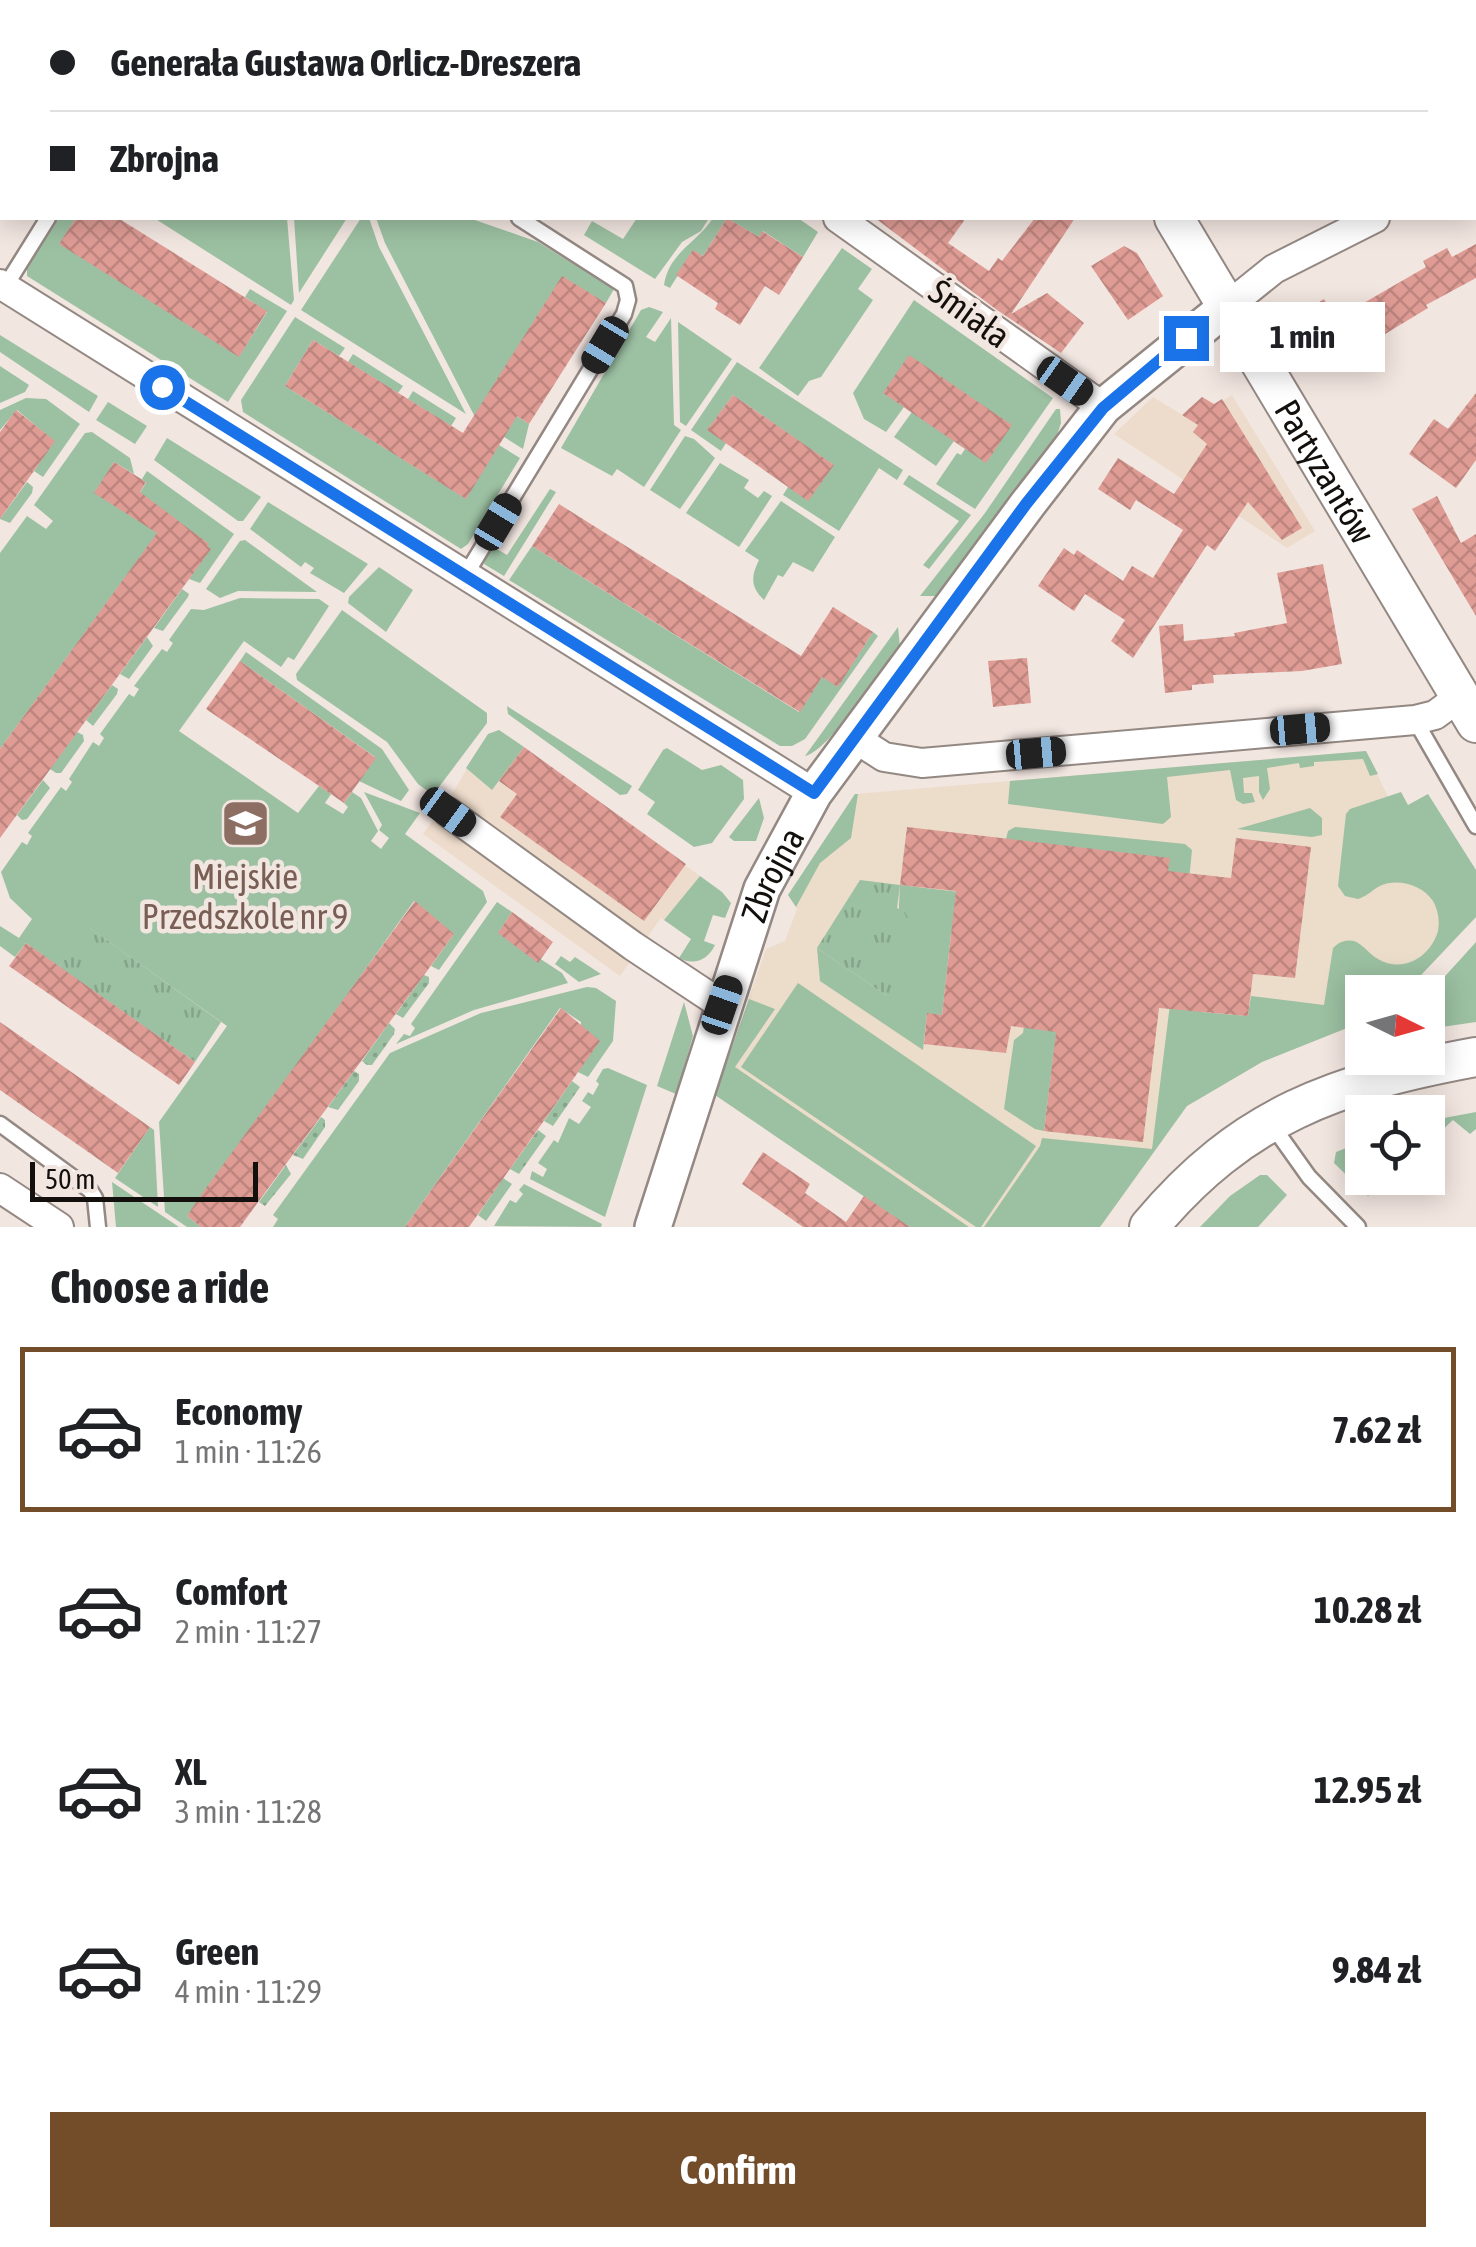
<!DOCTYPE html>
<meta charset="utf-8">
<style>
body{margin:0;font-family:"Asap Condensed",sans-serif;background:#f6f6f6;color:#202124;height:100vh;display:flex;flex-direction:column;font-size:38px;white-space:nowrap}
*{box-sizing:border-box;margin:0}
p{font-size:32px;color:#757577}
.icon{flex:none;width:55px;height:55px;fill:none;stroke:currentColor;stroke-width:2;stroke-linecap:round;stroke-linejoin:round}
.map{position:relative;height:1227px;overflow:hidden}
.drawer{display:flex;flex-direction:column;background:#fff;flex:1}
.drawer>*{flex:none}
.guide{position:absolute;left:0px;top:0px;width:1478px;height:220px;box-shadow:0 5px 25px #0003;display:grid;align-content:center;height:220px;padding:0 50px;background:#fff}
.needle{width:65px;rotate:95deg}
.fabs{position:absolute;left:1345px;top:975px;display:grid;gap:20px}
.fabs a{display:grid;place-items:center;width:100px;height:100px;border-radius:0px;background:#fff;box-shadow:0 5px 25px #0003;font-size:50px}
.scale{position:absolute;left:30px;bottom:25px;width:228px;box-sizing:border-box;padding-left:10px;border:5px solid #130f0d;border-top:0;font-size:28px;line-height:35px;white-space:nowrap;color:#130f0d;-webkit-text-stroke:8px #f2e6e0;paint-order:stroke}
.end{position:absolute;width:45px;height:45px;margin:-22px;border:12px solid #1a73e8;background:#fff;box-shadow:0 0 0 5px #fff}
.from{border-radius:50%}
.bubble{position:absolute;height:70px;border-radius:0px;background:#fff;box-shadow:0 5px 25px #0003;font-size:32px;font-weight:700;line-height:70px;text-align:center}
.car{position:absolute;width:30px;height:60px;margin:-30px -15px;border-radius:12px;box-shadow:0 0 8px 2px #0007;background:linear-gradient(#222 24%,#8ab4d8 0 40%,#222 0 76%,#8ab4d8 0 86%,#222 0)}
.guide b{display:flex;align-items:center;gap:35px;height:95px;font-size:38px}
.guide b+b{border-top:2px solid #e0e0e0}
.guide i{width:25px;height:25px;background:#202124}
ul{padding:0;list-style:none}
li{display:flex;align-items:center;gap:30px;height:165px;margin:0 20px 15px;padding:0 30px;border:5px solid transparent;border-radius:0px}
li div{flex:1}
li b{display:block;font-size:38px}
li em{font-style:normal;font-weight:700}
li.on{border-color:#734c29}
li>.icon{width:90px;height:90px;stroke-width:1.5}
h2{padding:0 50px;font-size:45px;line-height:120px}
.primary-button{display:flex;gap:20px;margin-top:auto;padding:20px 50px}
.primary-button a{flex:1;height:115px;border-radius:0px;background:#734c29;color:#fff;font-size:40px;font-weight:700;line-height:115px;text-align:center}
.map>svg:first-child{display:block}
</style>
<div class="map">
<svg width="1476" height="1227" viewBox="0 0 1476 1227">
<defs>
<pattern id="park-tufts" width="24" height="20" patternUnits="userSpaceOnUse" patternTransform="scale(2.5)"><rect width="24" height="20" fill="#9cc0a2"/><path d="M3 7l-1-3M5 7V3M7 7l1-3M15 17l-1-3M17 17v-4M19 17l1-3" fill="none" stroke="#86a48a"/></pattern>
<pattern id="garden-dots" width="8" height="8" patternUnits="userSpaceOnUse" patternTransform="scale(2.5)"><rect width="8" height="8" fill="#9cc0a2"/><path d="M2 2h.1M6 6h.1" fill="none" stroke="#86a48a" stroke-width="1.8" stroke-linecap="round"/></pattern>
<pattern id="building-cross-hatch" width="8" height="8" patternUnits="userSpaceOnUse" patternTransform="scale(2.5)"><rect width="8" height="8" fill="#df9c95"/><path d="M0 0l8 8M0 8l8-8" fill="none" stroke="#be857f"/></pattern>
</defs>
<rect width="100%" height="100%" fill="#f2e6e0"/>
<path fill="#eddccb" d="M 1232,395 L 1315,531 L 1287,548 L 1114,434 L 1153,397 L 1191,420 Z
M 499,730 L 700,876 L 664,920 L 661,918 L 620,976 L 423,834 L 455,789 L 488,734 Z"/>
<path fill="#ecdcca" d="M 1366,751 L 1394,809 L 1476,917 L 1405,992 L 1362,992 L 1362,1022 L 1262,1062 L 1187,1106 L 1100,1227 L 909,1227 L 715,1095 L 766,949 L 785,941 L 797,909 L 788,895 L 855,794 Z"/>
<path fill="#9cc0a2" d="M 0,0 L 102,0 L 2,2 L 2,154 Z
M 59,218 L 76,218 L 60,243 L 239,356 L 267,312 L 245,297 L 250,289 L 287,311 L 228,402 L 27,276 L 27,267 Z
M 154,218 L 287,218 L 294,300 L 291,305 Z
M 294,218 L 347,218 L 299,293 Z
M 361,218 L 369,218 L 379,247 L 466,414 L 301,310 Z
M 376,218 L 469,218 L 538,242 L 614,289 L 606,303 L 562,277 L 487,397 L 529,424 L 523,449 L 476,419 L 385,243 Z
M 637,218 L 709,218 L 701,231 L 682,242 L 655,279 L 584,235 L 592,221 L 623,239 Z
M 713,218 L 798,218 L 818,232 L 803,257 L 763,231 L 759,237 L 727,218 L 703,256 L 693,251 L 670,288 L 664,285 C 669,252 697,243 713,218 Z
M 842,248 L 872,269 L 858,289 L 873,300 L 821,377 L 809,381 L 798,396 L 759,368 Z
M 914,300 L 1053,398 L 975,509 L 936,484 L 957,453 L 961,455 L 965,449 L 904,407 L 886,432 L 864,419 L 853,393 Z
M 649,307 L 663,312 L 646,337 L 655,342 L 671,318 L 674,425 L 681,430 L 644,487 L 617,469 L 612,476 L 561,448 L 641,310 Z
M 295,317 L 345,348 L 339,356 L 313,340 L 285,386 L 465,498 L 476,431 L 520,458 L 468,544 L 461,549 L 243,412 L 241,400 Z
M 678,322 L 732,359 L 686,426 L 680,422 Z
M 0,335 L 98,396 L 89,412 L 0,352 Z
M 353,354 L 403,386 L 398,393 L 348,362 Z
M 737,362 L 903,470 L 897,480 L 879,468 L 839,531 L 783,495 L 788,487 L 832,464 L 733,395 L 708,429 L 726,443 L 721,451 L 691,430 Z
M 0,366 L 29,385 L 25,392 L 0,403 Z
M 413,391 L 456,418 L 451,426 L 408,399 Z
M 26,398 L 46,399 L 80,424 L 43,477 L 34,471 L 54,441 L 17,410 L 0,430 L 0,410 Z
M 108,402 L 147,426 L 135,444 L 96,420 Z
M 1056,409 L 1060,409 L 1061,423 L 1057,435 L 939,596 L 920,596 L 985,513 Z
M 912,412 L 954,441 L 936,466 L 894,437 Z
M 92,432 L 130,458 L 134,474 L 114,462 L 95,493 L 127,513 L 146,483 L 142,479 L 147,471 L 234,534 L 200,583 L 189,579 L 210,549 L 173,517 L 124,579 L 0,749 L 0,553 L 27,516 L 46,529 L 53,521 L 34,505 L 85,433 Z
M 685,436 L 694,439 L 715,458 L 680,509 L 650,490 Z
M 167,438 L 261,497 L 243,521 L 238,521 L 154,460 Z
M 720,463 L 749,480 L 744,488 L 758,498 L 764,491 L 772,496 L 739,547 L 686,513 Z
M 909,475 L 971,515 L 929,569 L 923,565 L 959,521 L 903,484 Z
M 27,482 L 33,487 L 32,493 L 10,523 L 0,519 Z
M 550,489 L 556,492 L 504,576 L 484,564 L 490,545 L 507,555 Z
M 781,501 L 835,537 L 813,572 L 793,562 L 783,577 L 778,575 L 764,600 C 750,587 751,576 759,560 L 745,551 Z
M 268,502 L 368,564 L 344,593 L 310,573 L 314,568 L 305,562 L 301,567 L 250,529 Z
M 245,540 L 317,592 L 238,591 L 220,598 L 206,589 L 240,541 Z
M 532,546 L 799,712 L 822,677 L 838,686 L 873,632 L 878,636 L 805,739 L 792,746 L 780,746 L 509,580 Z
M 379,567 L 413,590 L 386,632 L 348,603 L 349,597 Z
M 182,589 L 189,594 L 188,597 L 163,631 L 154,628 Z
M 240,598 L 319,599 L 329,606 L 294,660 L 288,657 L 281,667 L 244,641 L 179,731 L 298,813 L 319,786 L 331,794 L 325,803 L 343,814 L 348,807 L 344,803 L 352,792 L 361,798 L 378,831 L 371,841 L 381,849 L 389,838 L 379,830 L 382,825 L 364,792 L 420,813 L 405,834 L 483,891 L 487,902 L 439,970 L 431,966 L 454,934 L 414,901 L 220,1173 L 187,1216 L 201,1227 L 187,1227 L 165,1212 L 159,1122 L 227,1026 L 88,927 L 59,967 L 26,943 L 15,957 L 0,946 L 0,926 L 19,938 L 32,919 L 10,898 L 1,872 L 22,842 L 27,845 L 32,836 L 28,833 L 61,787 L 66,791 L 72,782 L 69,779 L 93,742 L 99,746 L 104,738 L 100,734 L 129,694 L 134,697 L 139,689 L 134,686 L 162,649 L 167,652 L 173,643 L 169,640 L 191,609 L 204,610 Z
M 342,610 L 487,713 L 487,723 L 433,795 L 418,784 L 387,742 L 297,680 L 296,674 Z
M 898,627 L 900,647 C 884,668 827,753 805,756 Z
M 147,637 L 153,646 L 129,679 L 120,674 Z
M 246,652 L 382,749 L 409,790 L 401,801 L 359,781 L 375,757 L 240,661 Z
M 112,685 L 118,689 L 117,694 L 93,726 L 86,720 Z
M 507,706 L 632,786 L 627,794 L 620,795 L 508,714 Z
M 499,730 L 524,747 L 492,790 L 466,768 L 488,734 Z
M 77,732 L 83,735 L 84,741 L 61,773 L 56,773 L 50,769 Z
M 667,748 L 702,770 L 721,765 L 743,780 L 744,799 L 712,843 L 694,847 L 647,814 L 655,802 L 638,790 L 663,750 Z
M 1366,751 L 1378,774 L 1370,776 L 1363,759 L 1314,762 L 1314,766 L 1300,768 L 1299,763 L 1267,768 L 1270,789 L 1263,800 L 1259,792 L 1259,776 L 1243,778 L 1244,793 L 1252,793 L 1255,802 L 1243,804 L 1236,800 L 1230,770 L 1167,777 L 1171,817 L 1163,824 L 1008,804 L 1010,781 Z
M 43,780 L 50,788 L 27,819 L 22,820 L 17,815 Z
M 1401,792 L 1408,805 L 1428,794 L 1476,870 L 1476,917 L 1405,992 L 1362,992 L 1362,1022 L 1262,1062 L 1187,1106 L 1100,1227 L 984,1227 L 1040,1146 L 1042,1138 L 1152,1149 L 1180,924 L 1201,1012 L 1248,1016 L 1251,996 L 1324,1005 L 1333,948 C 1339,942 1345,939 1354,941 C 1363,944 1369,954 1378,959 C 1404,974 1431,956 1438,931 C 1440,920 1438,910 1433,901 C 1422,884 1395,877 1378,887 C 1370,892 1367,896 1358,899 L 1345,896 L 1338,886 L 1346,814 L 1350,809 Z
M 855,794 L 858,794 L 851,838 L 820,863 L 796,907 L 788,895 Z
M 759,798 L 764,818 L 756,841 L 734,841 L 729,837 Z
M 1310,808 L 1322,818 L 1322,835 L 1312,837 L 1237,829 Z
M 1015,827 L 1185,844 L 1192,850 L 1189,881 L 1006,839 L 1008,831 Z
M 700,876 L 722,892 L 731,903 L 725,918 L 713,915 L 704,941 L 715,945 C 708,960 694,966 679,958 L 691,939 L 664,920 Z
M 900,885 L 968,893 L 951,934 L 942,1015 L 927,1014 L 923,1050 L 820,981 L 817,948 L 887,996 L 897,946 Z
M 1041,901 L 1072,905 L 1044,1131 L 1035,1129 L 1004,1109 L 1014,1040 L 1023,1033 Z
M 497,902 L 512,912 L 499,932 L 562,973 L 568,983 L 474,1010 L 396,1044 L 404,1034 L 410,1036 L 415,1028 L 411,1024 Z
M 1476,942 L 1476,1022 L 1428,1029 L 1428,995 Z
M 561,956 L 570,962 L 575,957 L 601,974 L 579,982 L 555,964 Z
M 798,983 L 1036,1146 L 981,1227 L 976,1227 L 741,1067 Z
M 587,987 L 596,988 L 616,1001 L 613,1041 L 588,1077 L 578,1072 L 581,1022 L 560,1008 L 405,1227 L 273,1227 L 278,1219 L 273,1215 L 390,1053 L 481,1013 Z
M 749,999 L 775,1009 L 735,1067 L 969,1227 L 909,1227 L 715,1095 Z
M 684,1002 L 693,1036 L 676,1094 L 657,1086 Z
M 608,1068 L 647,1085 L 605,1217 L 530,1179 L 532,1171 L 543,1177 L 547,1169 L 538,1163 L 554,1140 L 558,1143 L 569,1118 L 579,1124 L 591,1107 L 582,1101 L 588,1092 L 593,1095 L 599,1084 L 596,1081 L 603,1069 Z
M 1476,1112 L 1476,1129 L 1470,1134 L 1453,1120 L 1428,1143 L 1428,1121 Z
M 150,1127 L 154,1130 L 158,1207 L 115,1178 Z
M 1362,1142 L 1362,1178 L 1389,1178 L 1368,1196 L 1334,1163 L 1336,1152 Z
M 1260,1175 L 1267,1175 L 1287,1195 L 1258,1227 L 1200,1227 L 1230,1196 Z
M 503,1178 L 512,1184 L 486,1221 L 478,1215 Z
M 112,1182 L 179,1227 L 116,1227 Z
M 524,1184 L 602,1224 L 601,1227 L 494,1226 L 510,1200 L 516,1203 L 523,1194 L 519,1190 Z"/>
<path fill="url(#park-tufts)" d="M 860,880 L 900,885 L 897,908 L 905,912 L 911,924 L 905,942 L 897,947 C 908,966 898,980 887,996 L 817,948 Z
M 87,926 L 221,1022 L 195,1062 L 59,967 Z"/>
<path fill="url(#garden-dots)" d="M 424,975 L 429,977 L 429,983 L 403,1018 L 396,1014 Z
M 389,1023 L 395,1029 L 394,1034 L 372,1065 L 367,1065 L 362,1061 Z
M 354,1071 L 359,1074 L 359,1081 L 338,1110 L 328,1107 Z
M 572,1081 L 580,1087 L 553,1126 L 544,1121 Z
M 321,1117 L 325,1120 L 325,1127 L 303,1159 L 293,1155 Z
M 538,1130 L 546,1136 L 519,1174 L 510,1169 Z
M 286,1165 L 291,1174 L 265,1206 L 259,1202 Z"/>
<path fill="url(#building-cross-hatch)" d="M 76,218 L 118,218 L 267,311 L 239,357 L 59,244 Z
M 727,218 L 759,237 L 762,231 L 803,257 L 779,295 L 765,286 L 740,325 L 715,309 L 718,303 L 676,275 L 693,250 L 703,256 Z
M 875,218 L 966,218 L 948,243 L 989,271 L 998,258 L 1002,261 L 1035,218 L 1075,218 L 1011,314 L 1047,293 L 1084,323 L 1061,353 L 997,310 Z
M 1476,244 L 1476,278 L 1426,305 L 1428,308 L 1367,345 L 1364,343 L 1323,369 L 1293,319 L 1324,299 L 1336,319 L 1426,267 L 1423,261 L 1447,248 L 1452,257 Z
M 1124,246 L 1137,253 L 1163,296 L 1128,320 L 1091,266 Z
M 562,276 L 606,303 L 529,424 L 517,416 L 466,499 L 285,386 L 313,340 L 463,433 Z
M 909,355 L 1012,425 L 986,463 L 883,393 Z
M 1476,393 L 1476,460 L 1456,488 L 1409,454 L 1434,419 L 1448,429 Z
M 733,395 L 834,465 L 808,501 L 707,430 Z
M 1202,397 L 1214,404 L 1222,399 L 1302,528 L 1282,540 L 1248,502 L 1215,551 L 1207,545 L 1133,658 L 1111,641 L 1125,620 L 1085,594 L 1074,611 L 1038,586 L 1064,548 L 1074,555 L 1077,550 L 1123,581 L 1132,566 L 1153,578 L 1183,530 L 1136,500 L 1130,510 L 1098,489 L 1118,458 L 1174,494 L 1207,444 L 1193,432 L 1198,425 L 1182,415 Z
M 16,410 L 55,441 L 0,519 L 0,432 Z
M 114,462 L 146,482 L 140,492 L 209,544 L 207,546 L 211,549 L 0,838 L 0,749 L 157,533 L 94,493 Z
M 1437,496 L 1461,543 L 1476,534 L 1476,616 L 1412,509 Z
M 559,504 L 801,656 L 833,607 L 873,632 L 838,687 L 822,677 L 800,712 L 532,546 Z
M 1323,564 L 1342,664 L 1302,671 L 1213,675 L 1214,683 L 1192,685 L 1192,690 L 1165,693 L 1159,626 L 1183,624 L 1184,641 L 1235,636 L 1234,633 L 1287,623 L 1277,573 Z
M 1027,658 L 1031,703 L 993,707 L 988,661 Z
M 240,661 L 376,758 L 344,803 L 206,709 Z
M 524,747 L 686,864 L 644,921 L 500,817 L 517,794 L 499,781 Z
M 907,827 L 1170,858 L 1168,871 L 1231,878 L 1236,838 L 1311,847 L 1295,978 L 1253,974 L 1248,1016 L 1159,1008 L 1143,1142 L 1044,1131 L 1056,1032 L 1011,1026 L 1006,1053 L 924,1044 L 927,1013 L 942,1015 L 956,891 L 900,885 Z
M 415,901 L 454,934 L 240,1227 L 201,1227 L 187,1216 L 201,1195 Z
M 512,912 L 553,942 L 538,963 L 498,933 Z
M 26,943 L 195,1062 L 179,1085 L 9,966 Z
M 561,1008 L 600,1041 L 469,1227 L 405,1227 Z
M 0,1022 L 150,1127 L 118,1173 L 0,1090 Z
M 763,1152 L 810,1184 L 805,1193 L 846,1222 L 864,1196 L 910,1227 L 803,1227 L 742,1184 Z"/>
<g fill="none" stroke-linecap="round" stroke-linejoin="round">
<defs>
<path id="service" d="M 181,2 L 185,2
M 5,287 L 48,218
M 465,576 L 624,314 L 628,300 L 625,286 L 519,218
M 1415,720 L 1476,826
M 0,1124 L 90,1190 L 95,1198 L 98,1227
M 1272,1125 L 1309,1177 L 1358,1227"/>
<path id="minor" d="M 535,0 L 539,2
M 1475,166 L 1476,166
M 838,218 L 1103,407
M 0,284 L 814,793
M 1228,306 L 1274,269 L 1375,218
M 856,739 L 884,757 L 922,763 L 1415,720 L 1435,715 L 1458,698
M 448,812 L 633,946 L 722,1005
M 0,1188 L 59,1227"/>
<g id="tertiary">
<path id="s1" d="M 653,1227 L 762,889 L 814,793 L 1027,505 L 1103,407 L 1228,306"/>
</g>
<g id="secondary">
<path d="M 1042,0 L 1044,2"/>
<path id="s2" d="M 1174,218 L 1476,723"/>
<path d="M 1149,1227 C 1242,1115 1336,1083 1476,1057"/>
</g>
</defs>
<use href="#service" stroke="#948883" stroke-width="19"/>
<use href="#minor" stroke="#948883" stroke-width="32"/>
<use href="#tertiary" stroke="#948883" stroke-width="40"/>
<use href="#secondary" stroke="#948883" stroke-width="42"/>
<use href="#service" stroke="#fff" stroke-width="14"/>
<use href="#minor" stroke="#fff" stroke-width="28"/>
<use href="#tertiary" stroke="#fff" stroke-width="35"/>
<use href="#secondary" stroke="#fff" stroke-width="38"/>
</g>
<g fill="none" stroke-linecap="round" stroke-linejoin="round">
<path stroke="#1a73e8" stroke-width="12" d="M 162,387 L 814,793 L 1026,504 L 1103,408 L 1186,338"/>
</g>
<defs>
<symbol id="school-square" viewBox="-11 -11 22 22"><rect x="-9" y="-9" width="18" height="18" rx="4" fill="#8d6e63" stroke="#f2e6e0"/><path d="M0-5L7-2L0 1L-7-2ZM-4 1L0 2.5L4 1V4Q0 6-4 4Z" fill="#fff"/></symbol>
</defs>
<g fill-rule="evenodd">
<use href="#school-square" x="218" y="796" width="55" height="55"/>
</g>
<g text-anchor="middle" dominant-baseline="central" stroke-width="9" stroke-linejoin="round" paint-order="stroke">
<g font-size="35" fill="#130f0d" stroke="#f2e6e0">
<text transform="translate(970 313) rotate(36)">Śmiała</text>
<text stroke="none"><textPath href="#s2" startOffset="295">Partyzantów</textPath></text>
<text stroke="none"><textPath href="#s1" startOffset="372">Zbrojna</textPath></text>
</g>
<g font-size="35" fill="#785e54" stroke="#f2e6e0">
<text x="245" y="876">Miejskie<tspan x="245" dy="40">Przedszkole nr 9</tspan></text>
</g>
</g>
</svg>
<div class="fabs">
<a><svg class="needle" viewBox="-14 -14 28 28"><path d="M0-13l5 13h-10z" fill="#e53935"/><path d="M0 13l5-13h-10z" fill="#757577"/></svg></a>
<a><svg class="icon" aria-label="locate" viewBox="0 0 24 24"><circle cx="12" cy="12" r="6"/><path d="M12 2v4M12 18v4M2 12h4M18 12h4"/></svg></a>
</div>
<div class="scale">50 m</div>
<i class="end from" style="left:162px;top:387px"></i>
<i class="end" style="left:1186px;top:338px"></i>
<div class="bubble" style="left:1220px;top:302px;width:165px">1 min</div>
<i class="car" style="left:605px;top:345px;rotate:211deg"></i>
<i class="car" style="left:1065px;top:381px;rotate:125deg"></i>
<i class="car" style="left:498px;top:522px;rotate:31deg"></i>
<i class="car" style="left:1300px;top:729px;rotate:85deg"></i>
<i class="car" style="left:1036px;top:753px;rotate:85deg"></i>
<i class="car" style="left:448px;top:812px;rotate:126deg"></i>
<i class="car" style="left:722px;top:1005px;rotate:19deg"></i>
<div class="guide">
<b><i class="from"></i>Generała Gustawa Orlicz-Dreszera</b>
<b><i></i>Zbrojna</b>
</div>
</div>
<section class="drawer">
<h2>Choose a ride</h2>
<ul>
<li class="on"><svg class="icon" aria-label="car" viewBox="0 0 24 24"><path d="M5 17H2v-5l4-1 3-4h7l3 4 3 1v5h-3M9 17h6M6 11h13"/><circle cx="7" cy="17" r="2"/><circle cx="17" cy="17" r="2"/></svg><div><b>Economy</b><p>1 min · 11:26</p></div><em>7.62 zł</em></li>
<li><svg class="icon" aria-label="car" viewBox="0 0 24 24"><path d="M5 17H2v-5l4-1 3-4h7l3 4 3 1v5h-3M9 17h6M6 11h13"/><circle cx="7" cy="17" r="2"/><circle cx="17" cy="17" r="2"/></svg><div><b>Comfort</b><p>2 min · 11:27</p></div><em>10.28 zł</em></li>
<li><svg class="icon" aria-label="car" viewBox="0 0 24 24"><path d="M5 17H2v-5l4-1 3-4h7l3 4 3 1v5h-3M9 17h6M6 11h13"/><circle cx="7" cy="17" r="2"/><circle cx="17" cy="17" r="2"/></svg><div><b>XL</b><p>3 min · 11:28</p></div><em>12.95 zł</em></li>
<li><svg class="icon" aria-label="car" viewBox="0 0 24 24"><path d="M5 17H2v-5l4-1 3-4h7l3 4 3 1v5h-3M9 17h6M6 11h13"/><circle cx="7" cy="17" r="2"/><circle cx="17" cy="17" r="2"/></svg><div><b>Green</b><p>4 min · 11:29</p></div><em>9.84 zł</em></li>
</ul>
<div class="primary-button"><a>Confirm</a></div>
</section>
